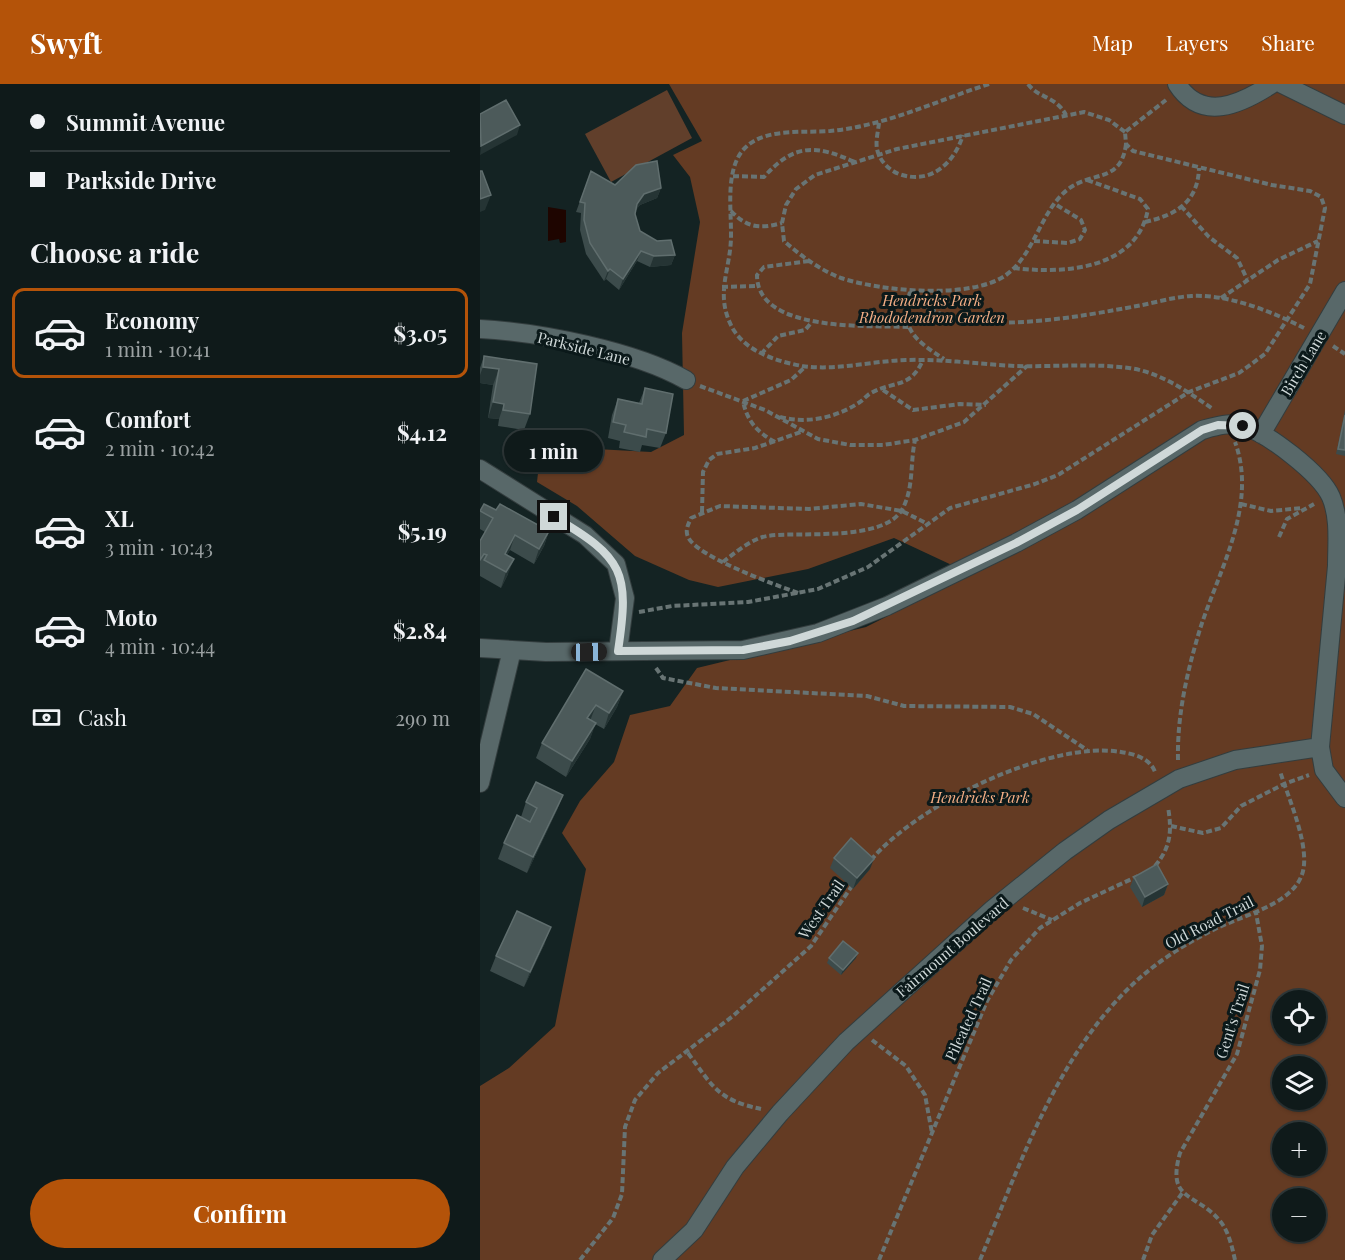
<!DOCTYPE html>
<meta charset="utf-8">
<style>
body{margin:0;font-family:"Playfair Display",serif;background:#1d2727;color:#f1f3f6;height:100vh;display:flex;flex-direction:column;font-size:22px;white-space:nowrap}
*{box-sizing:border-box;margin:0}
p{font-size:20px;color:#9ba1a2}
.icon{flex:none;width:33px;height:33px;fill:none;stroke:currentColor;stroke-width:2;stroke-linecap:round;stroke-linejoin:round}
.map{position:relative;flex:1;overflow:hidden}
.drawer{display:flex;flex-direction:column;background:#0f1a1a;width:480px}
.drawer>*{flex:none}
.guide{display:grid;align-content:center;height:132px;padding:0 30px;background:#0f1a1a}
.fabs{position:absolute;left:792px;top:906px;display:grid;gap:12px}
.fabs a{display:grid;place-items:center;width:54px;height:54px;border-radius:50%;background:#0f1a1a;box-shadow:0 2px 4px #0004,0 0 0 2px #2f3839;font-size:30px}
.end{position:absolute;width:27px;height:27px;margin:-14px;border:8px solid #cfd8d8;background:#111;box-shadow:0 0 0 3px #111}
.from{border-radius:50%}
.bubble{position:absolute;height:42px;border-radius:21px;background:#0f1a1a;box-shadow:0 2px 4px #0004,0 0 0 2px #2f3839;font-size:20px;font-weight:700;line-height:42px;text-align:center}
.car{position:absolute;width:18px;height:36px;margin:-18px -9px;border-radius:8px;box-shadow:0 0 4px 2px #0007;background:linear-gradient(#222 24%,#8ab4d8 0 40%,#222 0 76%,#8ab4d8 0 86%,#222 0)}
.guide b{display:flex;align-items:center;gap:21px;height:57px;font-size:22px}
.guide b+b{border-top:2px solid #2f3839}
.guide i{width:15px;height:15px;background:#f1f3f6}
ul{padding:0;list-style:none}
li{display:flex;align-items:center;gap:18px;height:90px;margin:0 12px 9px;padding:0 18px;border:3px solid transparent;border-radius:12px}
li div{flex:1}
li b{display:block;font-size:22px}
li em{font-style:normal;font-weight:700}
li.active{border-color:#b45309}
li>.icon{width:54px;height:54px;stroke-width:1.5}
h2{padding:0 30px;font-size:27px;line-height:72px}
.pay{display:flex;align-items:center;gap:15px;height:66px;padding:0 30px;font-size:22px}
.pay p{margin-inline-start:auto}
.primary-button{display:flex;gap:12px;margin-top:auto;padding:12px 30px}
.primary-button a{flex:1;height:69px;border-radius:36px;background:#b45309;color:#fff;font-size:24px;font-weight:700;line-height:69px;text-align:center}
header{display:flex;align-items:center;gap:36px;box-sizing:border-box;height:84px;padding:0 30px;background:#b45309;color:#fff}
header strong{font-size:28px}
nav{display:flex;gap:33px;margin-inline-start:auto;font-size:21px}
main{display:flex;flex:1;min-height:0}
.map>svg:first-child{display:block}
</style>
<header>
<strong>Swyft</strong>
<nav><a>Map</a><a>Layers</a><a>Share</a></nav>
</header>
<main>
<section class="drawer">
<div class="guide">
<b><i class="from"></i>Summit Avenue</b>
<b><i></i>Parkside Drive</b>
</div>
<h2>Choose a ride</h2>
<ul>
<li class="active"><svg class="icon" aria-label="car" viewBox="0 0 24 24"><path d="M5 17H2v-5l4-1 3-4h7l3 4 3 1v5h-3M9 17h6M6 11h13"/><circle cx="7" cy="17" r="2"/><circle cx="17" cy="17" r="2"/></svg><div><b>Economy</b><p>1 min · 10:41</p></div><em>$3.05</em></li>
<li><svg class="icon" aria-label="car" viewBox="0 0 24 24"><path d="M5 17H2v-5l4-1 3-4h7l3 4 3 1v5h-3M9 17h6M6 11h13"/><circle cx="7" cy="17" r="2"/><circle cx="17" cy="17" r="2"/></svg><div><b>Comfort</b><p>2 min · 10:42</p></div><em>$4.12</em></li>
<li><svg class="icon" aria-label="car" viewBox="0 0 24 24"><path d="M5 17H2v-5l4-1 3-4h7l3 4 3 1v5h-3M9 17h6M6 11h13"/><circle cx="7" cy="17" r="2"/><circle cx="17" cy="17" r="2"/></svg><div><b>XL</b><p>3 min · 10:43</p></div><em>$5.19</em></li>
<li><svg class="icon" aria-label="car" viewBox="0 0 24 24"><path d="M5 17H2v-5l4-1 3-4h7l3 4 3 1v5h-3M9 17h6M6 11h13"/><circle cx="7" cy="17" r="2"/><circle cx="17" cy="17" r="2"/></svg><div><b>Moto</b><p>4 min · 10:44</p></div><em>$2.84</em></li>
</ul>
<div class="pay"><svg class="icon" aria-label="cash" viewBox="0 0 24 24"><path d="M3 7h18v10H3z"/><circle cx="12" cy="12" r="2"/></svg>Cash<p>290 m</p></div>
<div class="primary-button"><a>Confirm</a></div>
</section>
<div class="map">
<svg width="865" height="1176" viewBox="0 0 865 1176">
<rect width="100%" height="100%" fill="#142323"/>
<path fill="#613f2b" d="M 187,6 L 212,54 L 131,98 L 105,50 Z"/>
<path fill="#643b23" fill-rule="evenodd" d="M 189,0 L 865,0 L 865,1176 L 0,1176 L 0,1002 L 29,984 L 75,942 L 106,785 L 82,749 L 100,717 L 134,678 L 150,631 L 190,622 L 217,584 L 386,543 L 491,490 L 414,454 L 328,485 L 238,503 L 209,496 L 155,472 L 97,422 L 57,398 L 61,362 L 171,368 L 204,351 L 202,249 L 220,138 L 210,93 L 193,71 L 222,57 ZM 802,916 L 836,916 L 836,950 L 802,950 ZM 802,982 L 836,982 L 836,1016 L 802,1016 ZM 802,1048 L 836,1048 L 836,1082 L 802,1082 ZM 802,1114 L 836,1114 L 836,1148 L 802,1148 Z"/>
<path fill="#1e0500" d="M 68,123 L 86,126 L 86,158 L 80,159 L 79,155 L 68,157 Z"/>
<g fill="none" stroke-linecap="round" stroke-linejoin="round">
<defs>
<path id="minor" d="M 697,0 C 722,39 761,20 792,0
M 802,0 L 865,31
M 0,245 C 59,248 155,267 206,296
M 781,350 L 865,207
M 0,385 L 105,451 L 136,480 L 145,514 L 138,567
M 0,564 L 66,568 L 263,566 L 338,549 L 407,522 L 536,459 L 597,426 L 722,346 C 736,342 748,338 763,342 C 787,348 841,390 851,413 C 860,434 857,460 857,482 L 840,663 L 844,686 L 865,714
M 0,699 L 32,566
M 182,1176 L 214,1146 L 255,1083 L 300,1029 L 366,958 L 513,825 L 585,767 L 629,736 L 699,695 L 755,676 L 840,663"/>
</defs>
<use href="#minor" stroke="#333d3e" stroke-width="20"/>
<path stroke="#687474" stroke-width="4" stroke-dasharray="6 3" stroke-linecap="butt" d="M 509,0 C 456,17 405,42 350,47 C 325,49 287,44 267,62 C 245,81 251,122 251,148 C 252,185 233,209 253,245 C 267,268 296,277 322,282 C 357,287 391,277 426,276 C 463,275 498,280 535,282 C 573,283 611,279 649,284 C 680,288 708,308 733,325
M 548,0 C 559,15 575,11 586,31
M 399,39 C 398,49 394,61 399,71 C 402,79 411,87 419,90 C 450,101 474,80 483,51
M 645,48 L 629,36 L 604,28 L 417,65 L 335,91 L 316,105 L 306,121 L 302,139 L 304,157 C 321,172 340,186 361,194 C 400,207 491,216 526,191 C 555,170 560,128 587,106 C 612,86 641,100 646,60
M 253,92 L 284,93 C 315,58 337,61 377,79
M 701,122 L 729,153 L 757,174 L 767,195
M 251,127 C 267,144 280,145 302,139
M 665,138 C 696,131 718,118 719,84
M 554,157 L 588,159 L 600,155 L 605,146 L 601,136 L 575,120
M 329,177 L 284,183 L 277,191 C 277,249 389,241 428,243
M 534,184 C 583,190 657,186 668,125 L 660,115 L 607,96
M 242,203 L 277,202
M 430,207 C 437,215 444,222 454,227 C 504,251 603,232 657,222 C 674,219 693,213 711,212 C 748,210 791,227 824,244
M 430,208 C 419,245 435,256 464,275
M 741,214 L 798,176 L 838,157
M 853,262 L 865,270
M 281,270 L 298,252 L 325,246 L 332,238
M 220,302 L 285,326 L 338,355 L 370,361 L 403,361 L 435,356 L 484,338 L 547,282
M 403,306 L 433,326 L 480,320 L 506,321
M 300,333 C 327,340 356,334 380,318 C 384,315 387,311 391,309 C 415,296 430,305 443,276
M 295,358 C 277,348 267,337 263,317 L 311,296 L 325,283
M 761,420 L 791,427 L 822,424
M 222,428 L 223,388 L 229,376 L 237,370 L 275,364 L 321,348
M 799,453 L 807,435 L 834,420
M 243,478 C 256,468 271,455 287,452 C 319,447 405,459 423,424 C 434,402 430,379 435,356
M 318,509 C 296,501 217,473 208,453 C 205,446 208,441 211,434 L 240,422 L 329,425 L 381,420 L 422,427 L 448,440
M 159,528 L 192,522 L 268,518 L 338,505 L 388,483 L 470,424 L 555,400 L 578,391 L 709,308 L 759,289 L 785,270 L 830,200 L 845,124 L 841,113 L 830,107 L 792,101 L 653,67 L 646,60 L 645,48 L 686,16
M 176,584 L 183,594 L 236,604 L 387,612 L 424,622 L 530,623 L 553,630 L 607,666
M 698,676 C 697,631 707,588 720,545 C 739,486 778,421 755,358
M 691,742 L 723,749 L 741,744 L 761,722 L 804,700 L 829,691
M 391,776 C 437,721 569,656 641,668 C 654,670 670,674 675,688
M 675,782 C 691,763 692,747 688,723
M 543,824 L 572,836
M 392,956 L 426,982 L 445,1011 L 452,1049
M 208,969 C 233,1003 238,1016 281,1025
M 100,1176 L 133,1134 L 142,1110 L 145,1043 L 155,1016 L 178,989 L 253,932 L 331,862 L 374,799
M 399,1176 L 507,917 L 531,876 L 560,844 L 600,819 L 658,792
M 500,1176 C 540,1081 575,975 651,902 C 676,878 706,859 737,844 C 762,832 809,821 821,793 C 833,767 808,714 800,687
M 663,1176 L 672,1151 L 703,1108
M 755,1176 C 752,1163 749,1148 740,1137 C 716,1108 686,1118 700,1069 L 757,970 L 780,886 L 782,862 L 776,829"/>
<use href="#minor" stroke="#586869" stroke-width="18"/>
</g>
<path fill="#3c4b4b" d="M 111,87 L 135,101 L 181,104 L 177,114 L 160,121 L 155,127 L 155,130 L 160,147 L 195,171 L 191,181 L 170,183 L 157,177 L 139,206 L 126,195 L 124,197 L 106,170 L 100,146 L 101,129 L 96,128 Z
M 4,272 L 57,280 L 50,330 L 44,346 L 18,342 L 19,335 L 8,334 L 13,301 L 0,299 L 0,284 Z
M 165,304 L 186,349 L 180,364 L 162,361 L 160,368 L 139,364 L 140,357 L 128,354 L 132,331 L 138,315 L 159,319 Z
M 865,326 L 865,372 L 856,370 Z
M 16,426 L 69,447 L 64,462 L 54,480 L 30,466 L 27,471 L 28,490 L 21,504 L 0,492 L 0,457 L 5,448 L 0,445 L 0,427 Z
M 106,585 L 143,607 L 137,623 L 124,645 L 115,640 L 110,655 L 86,693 L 56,674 L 62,659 Z
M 83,711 L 77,726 L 47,789 L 18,775 L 24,759 L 41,733 L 46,718 Z
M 354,774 L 390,785 L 373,805 L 350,784 Z
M 654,793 L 688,800 L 684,811 L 662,823 L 650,803 Z
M 65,859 L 44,903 L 10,887 L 16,872 Z
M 349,874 L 376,874 L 361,891 L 347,879 Z"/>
<path fill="#253434" d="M 40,41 L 37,51 L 0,71 L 1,62 Z
M 181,104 L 177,114 L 160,121 L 153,130 L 157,120 L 164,110 Z
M 11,111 L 5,126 L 0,128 L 0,115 Z
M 161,167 L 157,177 L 139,206 L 143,195 Z
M 195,171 L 191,181 L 170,183 L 174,172 Z
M 130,185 L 126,195 L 124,197 L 128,187 Z
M 3,283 L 19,285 L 13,301 L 0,299 L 0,291 Z
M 13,318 L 24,320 L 19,335 L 8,334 Z
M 69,447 L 64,462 L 54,480 L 59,465 Z
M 35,451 L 30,466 L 19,485 L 25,470 Z
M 34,475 L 28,490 L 21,504 L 26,488 Z
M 143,607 L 137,623 L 124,645 L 129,629 Z
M 116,621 L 110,637 L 107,634 Z
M 116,639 L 110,655 L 86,693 L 92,677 Z
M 83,711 L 77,726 L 47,789 L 53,773 Z
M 394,775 L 390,785 L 373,805 L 377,794 Z
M 688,800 L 684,811 L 662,823 L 665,813 Z
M 71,843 L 65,859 L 44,903 L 50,888 Z
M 378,869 L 376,874 L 361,891 L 363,886 Z"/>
<path fill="#4c5a5a" stroke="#606e6e" stroke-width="1.5" d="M 26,16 L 40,41 L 1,62 L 0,30 Z
M 177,77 L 181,104 L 164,110 L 157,120 L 155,130 L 160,147 L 177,157 L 191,156 L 195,171 L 174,172 L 161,167 L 143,195 L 130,185 L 128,187 L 110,159 L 104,136 L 105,119 L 100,118 L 111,87 L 135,101 L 156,81 Z
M 0,87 L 2,87 L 11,111 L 0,115 Z
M 4,272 L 57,280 L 50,330 L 23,326 L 24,320 L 13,318 L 19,285 L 3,283 Z
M 165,304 L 193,310 L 186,349 L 167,345 L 166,353 L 144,348 L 146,341 L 133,338 L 138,315 L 162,320 Z
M 865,331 L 865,366 L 858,365 Z
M 4,420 L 16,426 L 20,420 L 69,447 L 59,465 L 35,451 L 25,470 L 34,475 L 26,488 L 4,476 L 7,471 L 4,470 L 0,476 L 0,457 L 13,434 L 0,427 Z
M 106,585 L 143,607 L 129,629 L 116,621 L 107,634 L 116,639 L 92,677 L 62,659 Z
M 56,698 L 83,711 L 53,773 L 24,759 L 37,731 L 50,738 L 57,724 L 46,718 Z
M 371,754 L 394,775 L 377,794 L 354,774 Z
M 677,780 L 688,800 L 665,813 L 654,793 Z
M 37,827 L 71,843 L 50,888 L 16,872 Z
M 363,857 L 378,869 L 363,886 L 349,874 Z"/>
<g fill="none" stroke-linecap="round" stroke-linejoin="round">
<path stroke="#cfd8d8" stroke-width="8" d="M 74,433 C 144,474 150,488 138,567 L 263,566 L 310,557 L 373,537 L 536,459 L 597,426 L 722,346 L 738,341 L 763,342"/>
</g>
<g text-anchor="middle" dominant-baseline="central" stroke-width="6" stroke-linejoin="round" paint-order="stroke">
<g font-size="15" font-style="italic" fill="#f5af86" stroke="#0b191a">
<text x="452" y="216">Hendricks Park<tspan x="452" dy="17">Rhododendron Garden</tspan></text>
<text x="500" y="713">Hendricks Park</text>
</g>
<g font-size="15" fill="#cfd8d8" stroke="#0b191a">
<text transform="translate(104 264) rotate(14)">Parkside Lane</text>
<text transform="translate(823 279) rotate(-59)">Birch Lane</text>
<text transform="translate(341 825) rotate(-55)">West Trail</text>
<text transform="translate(729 838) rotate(-27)">Old Road Trail</text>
<text transform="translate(472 863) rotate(-41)">Fairmount Boulevard</text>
<text transform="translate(488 935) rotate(-65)">Pileated Trail</text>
<text transform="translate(752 937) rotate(-72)">Gent's Trail</text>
</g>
</g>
</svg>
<div class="fabs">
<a><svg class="icon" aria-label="locate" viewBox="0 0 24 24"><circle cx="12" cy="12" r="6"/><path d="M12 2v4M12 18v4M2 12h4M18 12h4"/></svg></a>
<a><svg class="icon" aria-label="layers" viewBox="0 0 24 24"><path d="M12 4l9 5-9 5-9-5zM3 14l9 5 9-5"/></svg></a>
<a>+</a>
<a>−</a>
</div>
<i class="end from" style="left:763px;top:342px"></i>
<i class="end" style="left:74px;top:433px"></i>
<div class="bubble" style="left:24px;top:346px;width:99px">1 min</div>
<i class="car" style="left:109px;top:568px;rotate:89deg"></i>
</div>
</main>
